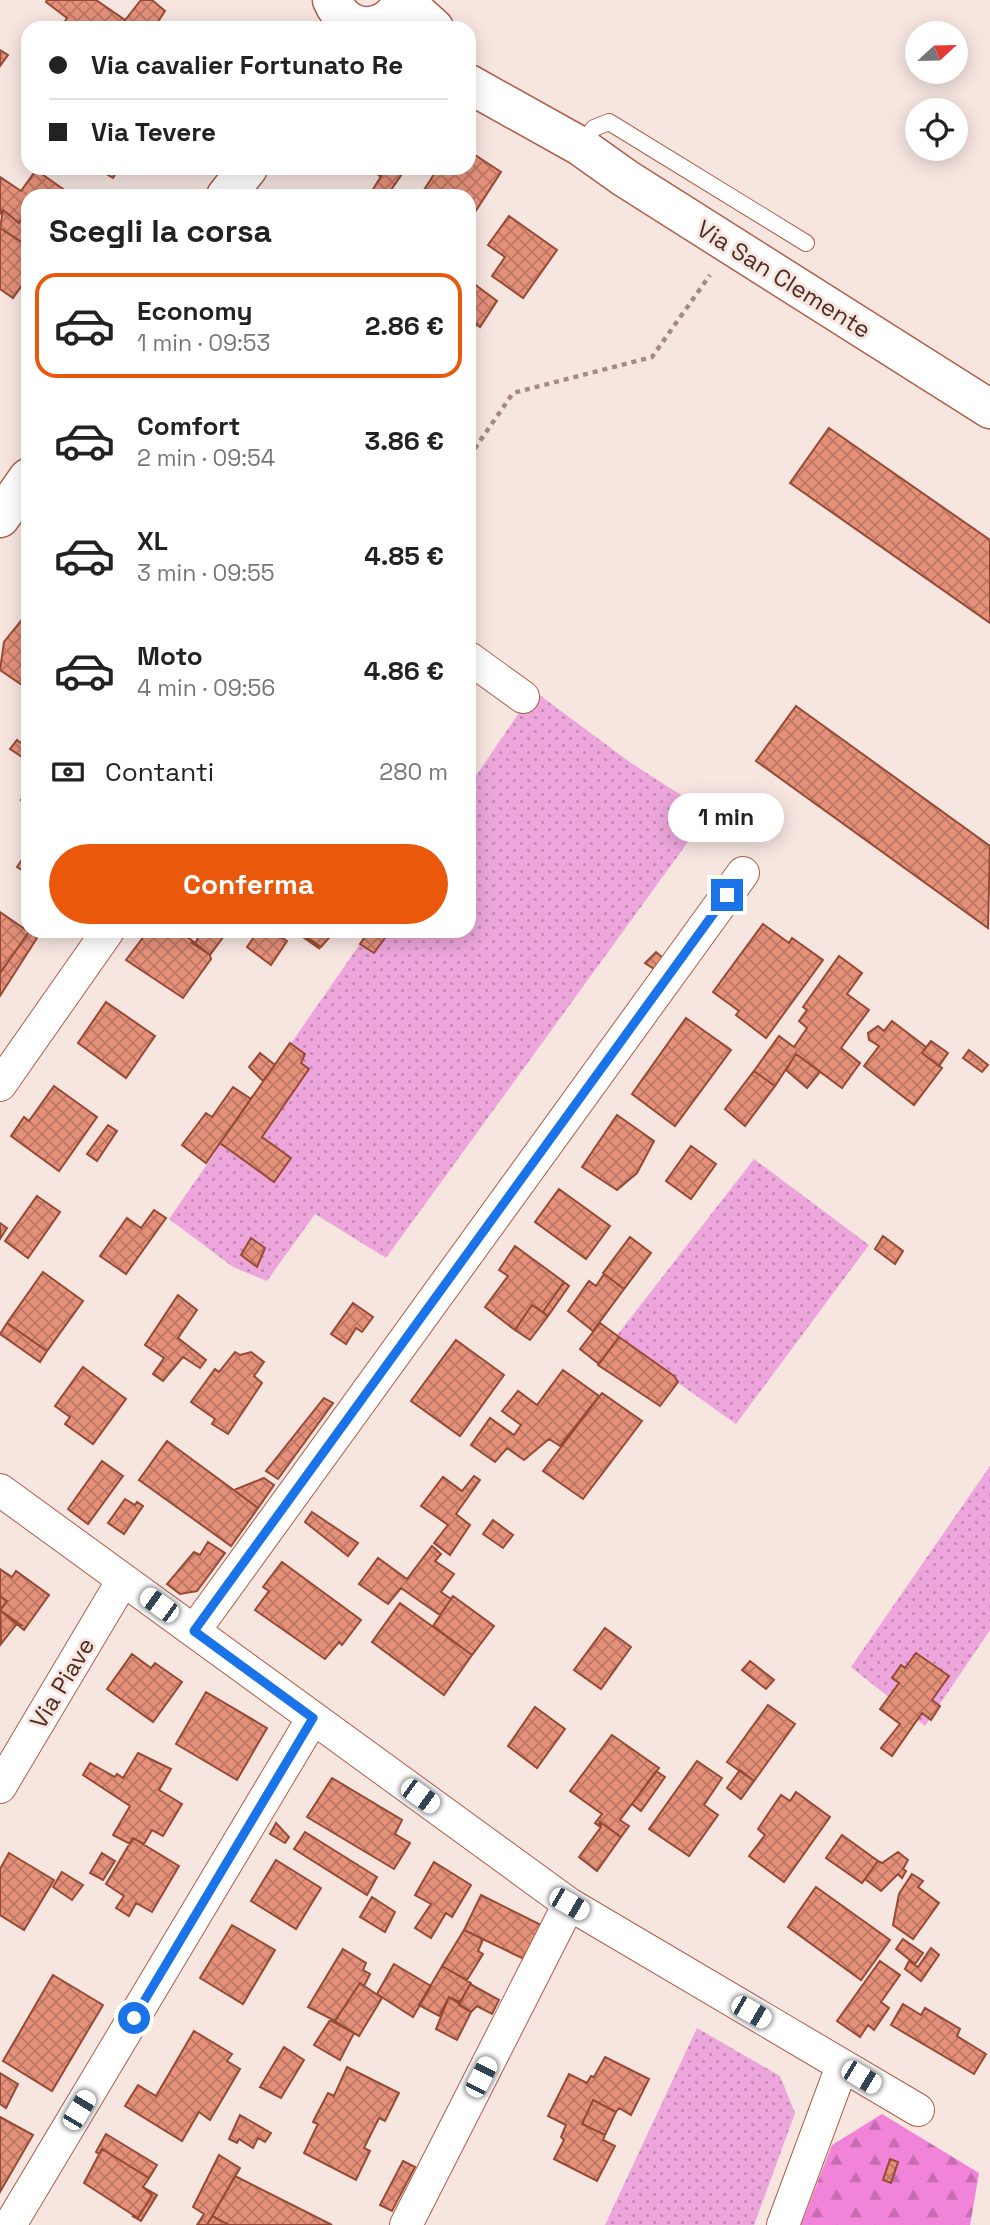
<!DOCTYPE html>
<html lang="it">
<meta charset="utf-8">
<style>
body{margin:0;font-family:"Space Grotesk",sans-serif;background:#f2f2f2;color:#222;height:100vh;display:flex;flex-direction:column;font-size:26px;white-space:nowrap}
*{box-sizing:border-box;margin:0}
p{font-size:23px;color:#767676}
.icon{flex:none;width:38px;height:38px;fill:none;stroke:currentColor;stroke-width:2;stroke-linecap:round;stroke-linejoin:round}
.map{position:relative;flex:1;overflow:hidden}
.drawer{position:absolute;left:21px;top:189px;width:455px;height:749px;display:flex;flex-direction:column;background:#fff;border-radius:21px;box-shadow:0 4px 18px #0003}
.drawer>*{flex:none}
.top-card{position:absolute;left:21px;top:21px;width:455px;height:154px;border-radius:21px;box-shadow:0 4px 18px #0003;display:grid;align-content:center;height:154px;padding:0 28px;background:#fff}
.needle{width:46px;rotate:68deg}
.fabs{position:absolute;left:905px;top:21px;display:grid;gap:14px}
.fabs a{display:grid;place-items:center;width:63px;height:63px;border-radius:50%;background:#fff;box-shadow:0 4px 18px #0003;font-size:35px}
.end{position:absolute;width:32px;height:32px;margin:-16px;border:9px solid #1a73e8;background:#fff;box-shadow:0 0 0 4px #fff}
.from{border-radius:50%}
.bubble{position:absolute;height:49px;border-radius:24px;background:#fff;box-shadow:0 4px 18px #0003;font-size:23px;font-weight:600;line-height:49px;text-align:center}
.car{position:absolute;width:21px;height:42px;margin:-21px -10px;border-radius:9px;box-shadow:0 0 5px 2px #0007;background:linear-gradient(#fff 24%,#345 0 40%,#fff 0 76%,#345 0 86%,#fff 0)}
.top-card b{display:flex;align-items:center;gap:24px;height:66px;font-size:26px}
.top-card b+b{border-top:2px solid #e0e0e0}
.top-card i{width:18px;height:18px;background:#222}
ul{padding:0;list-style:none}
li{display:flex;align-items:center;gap:21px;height:105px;margin:0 14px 10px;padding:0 14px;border:4px solid transparent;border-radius:21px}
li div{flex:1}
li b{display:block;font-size:26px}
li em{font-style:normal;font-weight:600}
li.current{border-color:#ea580c}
li>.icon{width:63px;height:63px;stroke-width:1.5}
h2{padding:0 28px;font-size:32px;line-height:84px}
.pay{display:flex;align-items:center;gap:18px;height:77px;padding:0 28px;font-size:26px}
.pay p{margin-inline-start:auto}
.primary-button{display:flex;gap:14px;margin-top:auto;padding:14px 28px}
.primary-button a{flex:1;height:80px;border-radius:42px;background:#ea580c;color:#fff;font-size:28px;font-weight:600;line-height:80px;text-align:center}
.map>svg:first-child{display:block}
</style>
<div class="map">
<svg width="990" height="2225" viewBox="0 0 990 2225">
<defs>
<pattern id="grass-dots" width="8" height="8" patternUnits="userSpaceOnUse" patternTransform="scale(1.75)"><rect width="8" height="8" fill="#eda6db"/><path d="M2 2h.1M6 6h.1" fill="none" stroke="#c288b1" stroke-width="1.8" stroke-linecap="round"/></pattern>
<pattern id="forest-firs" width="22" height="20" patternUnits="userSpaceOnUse" patternTransform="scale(1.75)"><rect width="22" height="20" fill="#f183d9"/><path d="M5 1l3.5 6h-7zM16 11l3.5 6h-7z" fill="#c66cb0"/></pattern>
<pattern id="building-cross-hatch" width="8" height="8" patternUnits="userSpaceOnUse" patternTransform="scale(1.75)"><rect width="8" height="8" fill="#e5917a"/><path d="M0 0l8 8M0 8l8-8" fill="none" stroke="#bc7764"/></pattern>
</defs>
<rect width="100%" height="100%" fill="#f7e5e0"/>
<path fill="url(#grass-dots)" d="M 534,691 L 631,763 L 709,813 L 386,1258 L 315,1214 L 267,1281 L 233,1267 L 169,1219 L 369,931 L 469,931 L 469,786 Z
M 754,1159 L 869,1245 L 736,1424 L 615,1338 Z
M 990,1466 L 990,1630 L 925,1726 L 851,1667 Z
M 697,2028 L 780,2076 L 795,2113 L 754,2225 L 605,2225 Z"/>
<path fill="url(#forest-firs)" d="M 882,2114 L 979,2173 L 970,2225 L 801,2225 L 832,2145 Z"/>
<path fill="url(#building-cross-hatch)" stroke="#974a35" stroke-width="2" d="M 47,0 L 96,0 L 125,20 L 119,28 L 61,28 L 67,18 L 46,2 Z
M 141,0 L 152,0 L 165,11 L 154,28 L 119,28 Z
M 0,50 L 8,55 L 0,66 Z
M 469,151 L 501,172 L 475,212 L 469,208 L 469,196 L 426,196 L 422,193 L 438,168 L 469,168 Z
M 96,168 L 119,168 L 113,178 Z
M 369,168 L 386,168 L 380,176 Z
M 386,168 L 406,168 L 387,196 L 379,196 L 372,191 Z
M 36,170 L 73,196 L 28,196 L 28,221 L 23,217 L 19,223 L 3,210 L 0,214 L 0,177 L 21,191 Z
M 3,210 L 19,223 L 23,217 L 28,221 L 28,246 L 0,228 Z
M 509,216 L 557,250 L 523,298 L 492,276 L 505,257 L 488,245 Z
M 0,228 L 28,246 L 28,277 L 13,298 L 0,289 Z
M 469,280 L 497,301 L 480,327 L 469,319 Z
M 469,319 L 477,324 L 469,335 Z
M 829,428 L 990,540 L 990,623 L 790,483 Z
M 28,612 L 28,689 L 0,670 L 4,642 Z
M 796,706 L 990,846 L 988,928 L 756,761 Z
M 17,740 L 28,748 L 28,761 L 10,749 Z
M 28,790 L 28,806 L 21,800 Z
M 28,851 L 28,874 L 17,867 Z
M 0,912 L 29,932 L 0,973 Z
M 763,924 L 789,943 L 792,938 L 823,960 L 766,1038 L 736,1015 L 739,1011 L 713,992 Z
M 148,931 L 180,931 L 210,955 L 211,959 L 183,998 L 126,960 Z
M 201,931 L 218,931 L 224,936 L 210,955 L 192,943 L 196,942 Z
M 258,931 L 272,931 L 287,941 L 271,965 L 247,947 Z
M 294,931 L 298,931 L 320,949 Z
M 298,931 L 335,931 L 321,947 Z
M 369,931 L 390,931 L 374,953 L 360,944 Z
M 29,932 L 37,938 L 0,996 L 0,973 Z
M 656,952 L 663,958 L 654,969 L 645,963 Z
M 839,956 L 862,973 L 847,994 L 869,1010 L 841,1048 L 860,1063 L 842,1088 L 796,1054 L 775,1086 L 754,1071 L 779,1036 L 794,1047 L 807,1028 L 799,1021 L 807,1010 L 803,1007 Z
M 106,1002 L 155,1036 L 126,1078 L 78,1043 Z
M 686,1018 L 731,1050 L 675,1126 L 632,1094 Z
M 892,1021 L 926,1047 L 922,1053 L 942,1068 L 914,1105 L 864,1066 L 879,1046 L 869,1040 L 868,1033 L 878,1026 L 884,1031 Z
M 931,1041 L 948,1053 L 939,1066 L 922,1053 Z
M 290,1043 L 305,1054 L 301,1063 L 309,1069 L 262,1137 L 291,1158 L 274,1182 L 220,1143 Z
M 969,1050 L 988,1065 L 982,1072 L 963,1058 Z
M 260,1053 L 275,1065 L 263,1081 L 249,1067 Z
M 796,1054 L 820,1072 L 807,1088 L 786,1070 Z
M 754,1071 L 775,1086 L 745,1126 L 725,1109 Z
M 54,1086 L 97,1117 L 59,1171 L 11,1136 L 24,1117 L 29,1121 Z
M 233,1087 L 251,1099 L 206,1163 L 182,1145 L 206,1113 L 212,1117 Z
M 617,1115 L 654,1141 L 637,1173 L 617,1190 L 582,1167 Z
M 108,1125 L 117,1131 L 97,1161 L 87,1154 Z
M 691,1146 L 716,1164 L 691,1199 L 666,1181 Z
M 559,1189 L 610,1226 L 586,1259 L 535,1222 Z
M 37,1196 L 60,1212 L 28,1258 L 5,1241 Z
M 154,1210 L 166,1218 L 126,1274 L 100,1256 L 127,1218 L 141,1228 Z
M 0,1223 L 7,1228 L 0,1239 Z
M 883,1236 L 903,1251 L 895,1264 L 875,1249 Z
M 630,1237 L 651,1253 L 624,1289 L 603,1273 Z
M 251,1238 L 265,1248 L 257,1267 L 241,1255 Z
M 515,1246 L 564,1282 L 543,1312 L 532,1305 L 515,1330 L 485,1307 L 508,1276 L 499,1270 Z
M 43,1272 L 83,1301 L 47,1351 L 7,1323 Z
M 604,1274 L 624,1289 L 593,1331 L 568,1311 L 589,1281 L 596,1286 Z
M 564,1282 L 569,1286 L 548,1316 L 543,1312 Z
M 178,1295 L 197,1310 L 178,1338 L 206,1360 L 200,1368 L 183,1357 L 163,1381 L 153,1374 L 164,1358 L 145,1345 Z
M 353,1303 L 373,1317 L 362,1332 L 356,1328 L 346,1344 L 331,1334 Z
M 532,1305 L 548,1316 L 530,1340 L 515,1330 Z
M 7,1323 L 47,1351 L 40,1362 L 0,1334 Z
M 600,1323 L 619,1337 L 599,1364 L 580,1349 Z
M 619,1337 L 674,1376 L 678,1382 L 660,1406 L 598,1365 Z
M 456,1340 L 504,1375 L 460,1436 L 411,1401 Z
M 235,1352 L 240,1355 L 251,1352 L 264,1362 L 254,1376 L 262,1383 L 228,1434 L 212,1424 L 215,1419 L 191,1402 L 215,1369 L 219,1372 Z
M 83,1367 L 126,1399 L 93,1444 L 65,1424 L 70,1417 L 55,1406 Z
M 563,1370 L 599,1396 L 560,1446 L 549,1439 L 524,1460 L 507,1448 L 495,1462 L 471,1445 L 490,1418 L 514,1435 L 521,1425 L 502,1411 L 518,1391 L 537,1405 Z
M 602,1393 L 642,1421 L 583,1499 L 543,1471 Z
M 324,1398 L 333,1403 L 278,1479 L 266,1471 Z
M 167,1441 L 258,1508 L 231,1546 L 139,1480 Z
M 102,1461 L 123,1476 L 88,1524 L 68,1509 Z
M 474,1476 L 480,1480 L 456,1514 L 470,1525 L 450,1555 L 434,1543 L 448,1525 L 421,1506 L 443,1477 L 462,1491 Z
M 264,1478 L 274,1485 L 258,1508 L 234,1490 Z
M 125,1499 L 135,1505 L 137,1502 L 143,1506 L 124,1534 L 108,1523 Z
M 312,1512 L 358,1543 L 348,1556 L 305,1522 Z
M 493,1520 L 513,1535 L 503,1548 L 483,1534 Z
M 208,1542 L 225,1553 L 197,1591 L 180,1594 L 167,1584 L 194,1552 L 200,1555 Z
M 432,1546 L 441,1554 L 435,1561 L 454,1574 L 441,1592 L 451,1599 L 440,1615 L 401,1588 L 388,1604 L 359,1584 L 378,1558 L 407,1579 Z
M 282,1562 L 361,1620 L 342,1645 L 339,1642 L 325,1659 L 255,1610 L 269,1591 L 263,1587 Z
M 0,1569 L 12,1577 L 16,1571 L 49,1595 L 24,1630 L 0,1610 L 7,1601 L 0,1596 Z
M 0,1596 L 7,1601 L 0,1610 L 21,1625 L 16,1625 L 1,1644 Z
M 453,1596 L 494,1626 L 472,1655 L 433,1626 Z
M 400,1603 L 472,1655 L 444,1695 L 372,1642 Z
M 605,1628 L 631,1647 L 601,1689 L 574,1670 Z
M 916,1653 L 949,1676 L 932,1700 L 940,1706 L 931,1720 L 922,1713 L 892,1756 L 881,1748 L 900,1724 L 880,1709 L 899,1683 L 892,1678 L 901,1665 L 905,1668 Z
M 132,1654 L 151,1668 L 155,1663 L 182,1682 L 153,1722 L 107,1689 Z
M 750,1661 L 774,1680 L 766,1689 L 742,1670 Z
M 206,1692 L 267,1728 L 237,1780 L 176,1744 Z
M 768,1705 L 795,1724 L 754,1781 L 727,1762 Z
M 535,1707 L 565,1729 L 537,1768 L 508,1746 Z
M 612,1735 L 659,1768 L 620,1820 L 629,1826 L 621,1837 L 600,1822 L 599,1826 L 595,1823 L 602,1814 L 570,1791 Z
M 138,1753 L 171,1769 L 159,1790 L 182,1804 L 163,1836 L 152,1830 L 144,1844 L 133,1838 L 130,1844 L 113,1835 L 130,1806 L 83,1775 L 90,1763 L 115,1777 L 117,1774 L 123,1778 Z
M 697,1761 L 722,1778 L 704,1805 L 718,1815 L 689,1856 L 649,1829 Z
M 740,1770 L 754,1781 L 741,1799 L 727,1788 Z
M 656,1771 L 665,1777 L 641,1811 L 632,1804 Z
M 332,1778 L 402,1820 L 395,1834 L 410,1843 L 394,1869 L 307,1817 Z
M 796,1792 L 830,1817 L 784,1882 L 749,1856 L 765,1835 L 758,1829 L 772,1808 L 781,1795 L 790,1801 Z
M 600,1822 L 621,1837 L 597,1871 L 579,1857 L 601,1827 Z
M 276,1823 L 289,1837 L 285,1843 L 270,1834 Z
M 305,1832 L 377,1877 L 367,1895 L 294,1849 Z
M 842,1835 L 878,1861 L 862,1883 L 826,1858 Z
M 133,1838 L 179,1866 L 152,1912 L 136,1903 L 129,1916 L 116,1908 L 124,1896 L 106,1884 Z
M 898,1852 L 908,1860 L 903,1869 L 906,1871 L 902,1878 L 898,1874 L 881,1891 L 865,1879 L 878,1861 L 882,1863 Z
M 9,1853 L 54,1880 L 24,1930 L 0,1915 L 0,1869 Z
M 102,1853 L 115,1861 L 103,1880 L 90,1873 Z
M 276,1860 L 321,1888 L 296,1929 L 251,1901 Z
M 434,1862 L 471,1885 L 452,1917 L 446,1913 L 431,1938 L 415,1928 L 431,1904 L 415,1895 Z
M 62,1872 L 83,1885 L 72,1900 L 53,1887 Z
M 912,1874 L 923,1881 L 918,1887 L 939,1903 L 913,1939 L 893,1925 L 899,1894 Z
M 816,1887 L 890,1940 L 861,1980 L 788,1927 Z
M 481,1895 L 541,1925 L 524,1959 L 464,1930 Z
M 372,1897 L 395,1912 L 385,1932 L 360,1917 Z
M 232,1925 L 275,1950 L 243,2004 L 200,1978 Z
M 464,1930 L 481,1938 L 482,1942 L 478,1951 L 483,1954 L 467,1980 L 442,1966 Z
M 903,1939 L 923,1953 L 915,1964 L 896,1949 Z
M 931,1948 L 939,1955 L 921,1981 L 905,1969 L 909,1961 L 918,1967 Z
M 343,1949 L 366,1963 L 363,1970 L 370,1974 L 364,1986 L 360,1983 L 335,2021 L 308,2007 Z
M 880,1961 L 900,1975 L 881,2002 L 889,2008 L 874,2030 L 868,2025 L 860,2037 L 837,2021 Z
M 394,1964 L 431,1986 L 413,2017 L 377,1994 Z
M 442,1966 L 471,1983 L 460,2002 L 449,1997 L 439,2016 L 419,2005 Z
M 53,1975 L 103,2005 L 52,2091 L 3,2061 Z
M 360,1983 L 382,1998 L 359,2036 L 335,2021 Z
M 470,1984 L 499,2000 L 492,2014 L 477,2006 L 471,2012 L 459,2005 Z
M 449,1997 L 471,2012 L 457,2040 L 436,2029 Z
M 903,2004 L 921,2015 L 925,2008 L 960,2029 L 957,2036 L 986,2054 L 974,2074 L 891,2025 Z
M 330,2020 L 354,2033 L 340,2060 L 314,2045 Z
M 194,2031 L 232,2054 L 227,2061 L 240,2069 L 210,2120 L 199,2112 L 182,2141 L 125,2106 L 138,2085 L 156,2096 Z
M 284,2047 L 304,2060 L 281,2098 L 260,2087 Z
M 605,2057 L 649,2079 L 631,2115 L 619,2108 L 616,2112 L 593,2100 L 582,2124 L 605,2135 L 603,2140 L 615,2146 L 597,2181 L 554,2159 L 564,2140 L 561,2137 L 566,2125 L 548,2116 L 569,2074 L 587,2083 L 591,2076 L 594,2077 Z
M 347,2067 L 399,2093 L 385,2121 L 379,2118 L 364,2148 L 370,2151 L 356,2180 L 304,2153 L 318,2124 L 313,2122 L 316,2116 L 328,2093 L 334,2096 Z
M 0,2073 L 18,2084 L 6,2108 L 0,2104 Z
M 593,2100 L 616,2112 L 605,2135 L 582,2124 Z
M 240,2115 L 271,2133 L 265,2142 L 258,2138 L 253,2148 L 239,2139 L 237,2143 L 229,2139 Z
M 0,2117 L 33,2135 L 0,2192 Z
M 106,2134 L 157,2165 L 149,2178 L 102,2149 L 99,2154 L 96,2152 Z
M 102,2149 L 149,2178 L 143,2187 L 152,2195 L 138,2218 L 84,2183 Z
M 219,2155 L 240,2168 L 207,2225 L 197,2225 L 204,2214 L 193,2207 Z
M 890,2159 L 898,2162 L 891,2183 L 883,2180 Z
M 403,2161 L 415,2167 L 392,2211 L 380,2205 Z
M 235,2176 L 332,2225 L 229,2225 L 212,2216 Z
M 143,2187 L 157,2195 L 141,2221 L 132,2216 L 138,2218 L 152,2195 Z
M 212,2216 L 229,2225 L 207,2225 Z"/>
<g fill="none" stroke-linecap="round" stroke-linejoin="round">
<defs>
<path id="lane" d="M 580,146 L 594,128 L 609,122 L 806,243"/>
<path id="street" d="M 469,658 L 523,697
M 0,1085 L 108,931
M 0,1490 L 569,1904 L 918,2110
M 194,1631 L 743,873
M 0,1787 L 123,1580
M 10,2225 L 313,1718
M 406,2225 L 569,1904
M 783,2225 L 842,2066"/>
<path id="secondary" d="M 332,0 C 347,36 388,34 403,0
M 403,0 L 434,28
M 469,84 L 580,146 L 625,178 L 990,409
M 226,196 L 248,168
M 0,518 L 28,478"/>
</defs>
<use href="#lane" stroke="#ae5f49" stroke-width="18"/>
<use href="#street" stroke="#ae5f49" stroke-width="34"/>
<use href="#secondary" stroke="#ae5f49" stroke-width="41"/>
<path stroke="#a48a82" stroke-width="4.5" stroke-dasharray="5 5" stroke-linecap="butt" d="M 469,457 L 513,393 L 652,357 L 710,275"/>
<use href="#lane" stroke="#fff" stroke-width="16"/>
<use href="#street" stroke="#fff" stroke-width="32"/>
<use href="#secondary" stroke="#fff" stroke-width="38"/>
</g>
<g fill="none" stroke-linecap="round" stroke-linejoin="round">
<path stroke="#1a73e8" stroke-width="9" d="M 134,2018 L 313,1718 L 194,1631 L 727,895"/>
</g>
<g text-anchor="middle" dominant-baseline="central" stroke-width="6" stroke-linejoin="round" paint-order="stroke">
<g font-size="24" fill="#4f2d23" stroke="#f7e5e0">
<text transform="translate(784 279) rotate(32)">Via San Clemente</text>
<text transform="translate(62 1683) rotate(-59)">Via Piave</text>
</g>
</g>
</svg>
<div class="fabs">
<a><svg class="needle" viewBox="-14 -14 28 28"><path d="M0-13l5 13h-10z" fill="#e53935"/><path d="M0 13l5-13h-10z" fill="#767676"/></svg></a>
<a><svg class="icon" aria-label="locate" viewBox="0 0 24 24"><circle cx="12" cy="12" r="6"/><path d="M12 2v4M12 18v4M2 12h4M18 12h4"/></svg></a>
</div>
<i class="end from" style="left:134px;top:2018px"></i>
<i class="end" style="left:727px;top:895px"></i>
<div class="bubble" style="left:668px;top:793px;width:116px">1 min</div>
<i class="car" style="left:159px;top:1605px;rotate:306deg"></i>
<i class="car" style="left:420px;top:1796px;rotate:126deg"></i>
<i class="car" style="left:569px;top:1904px;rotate:120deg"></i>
<i class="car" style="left:751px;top:2012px;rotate:120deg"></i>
<i class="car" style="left:481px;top:2077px;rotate:27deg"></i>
<i class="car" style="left:861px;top:2077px;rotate:121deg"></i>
<i class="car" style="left:79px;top:2110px;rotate:31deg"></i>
<div class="top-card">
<b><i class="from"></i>Via cavalier Fortunato Re</b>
<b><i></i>Via Tevere</b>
</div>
<section class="drawer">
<h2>Scegli la corsa</h2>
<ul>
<li class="current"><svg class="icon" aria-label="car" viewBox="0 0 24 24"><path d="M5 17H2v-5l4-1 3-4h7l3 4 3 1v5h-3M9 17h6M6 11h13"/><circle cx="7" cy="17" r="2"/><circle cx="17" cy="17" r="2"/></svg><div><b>Economy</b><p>1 min · 09:53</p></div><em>2.86 €</em></li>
<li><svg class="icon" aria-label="car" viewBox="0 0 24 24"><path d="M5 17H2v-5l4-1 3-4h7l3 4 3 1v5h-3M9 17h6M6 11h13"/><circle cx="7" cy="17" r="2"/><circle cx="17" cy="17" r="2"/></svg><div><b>Comfort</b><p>2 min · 09:54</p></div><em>3.86 €</em></li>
<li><svg class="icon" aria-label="car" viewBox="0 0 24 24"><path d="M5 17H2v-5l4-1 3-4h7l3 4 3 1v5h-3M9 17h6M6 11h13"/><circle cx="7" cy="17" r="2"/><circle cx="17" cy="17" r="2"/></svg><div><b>XL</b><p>3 min · 09:55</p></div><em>4.85 €</em></li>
<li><svg class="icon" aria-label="car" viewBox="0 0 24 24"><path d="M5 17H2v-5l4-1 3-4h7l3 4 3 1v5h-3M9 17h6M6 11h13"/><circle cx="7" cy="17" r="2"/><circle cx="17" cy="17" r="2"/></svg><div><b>Moto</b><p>4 min · 09:56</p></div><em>4.86 €</em></li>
</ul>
<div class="pay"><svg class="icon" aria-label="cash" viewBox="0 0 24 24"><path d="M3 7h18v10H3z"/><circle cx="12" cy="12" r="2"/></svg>Contanti<p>280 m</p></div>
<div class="primary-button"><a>Conferma</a></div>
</section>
</div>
